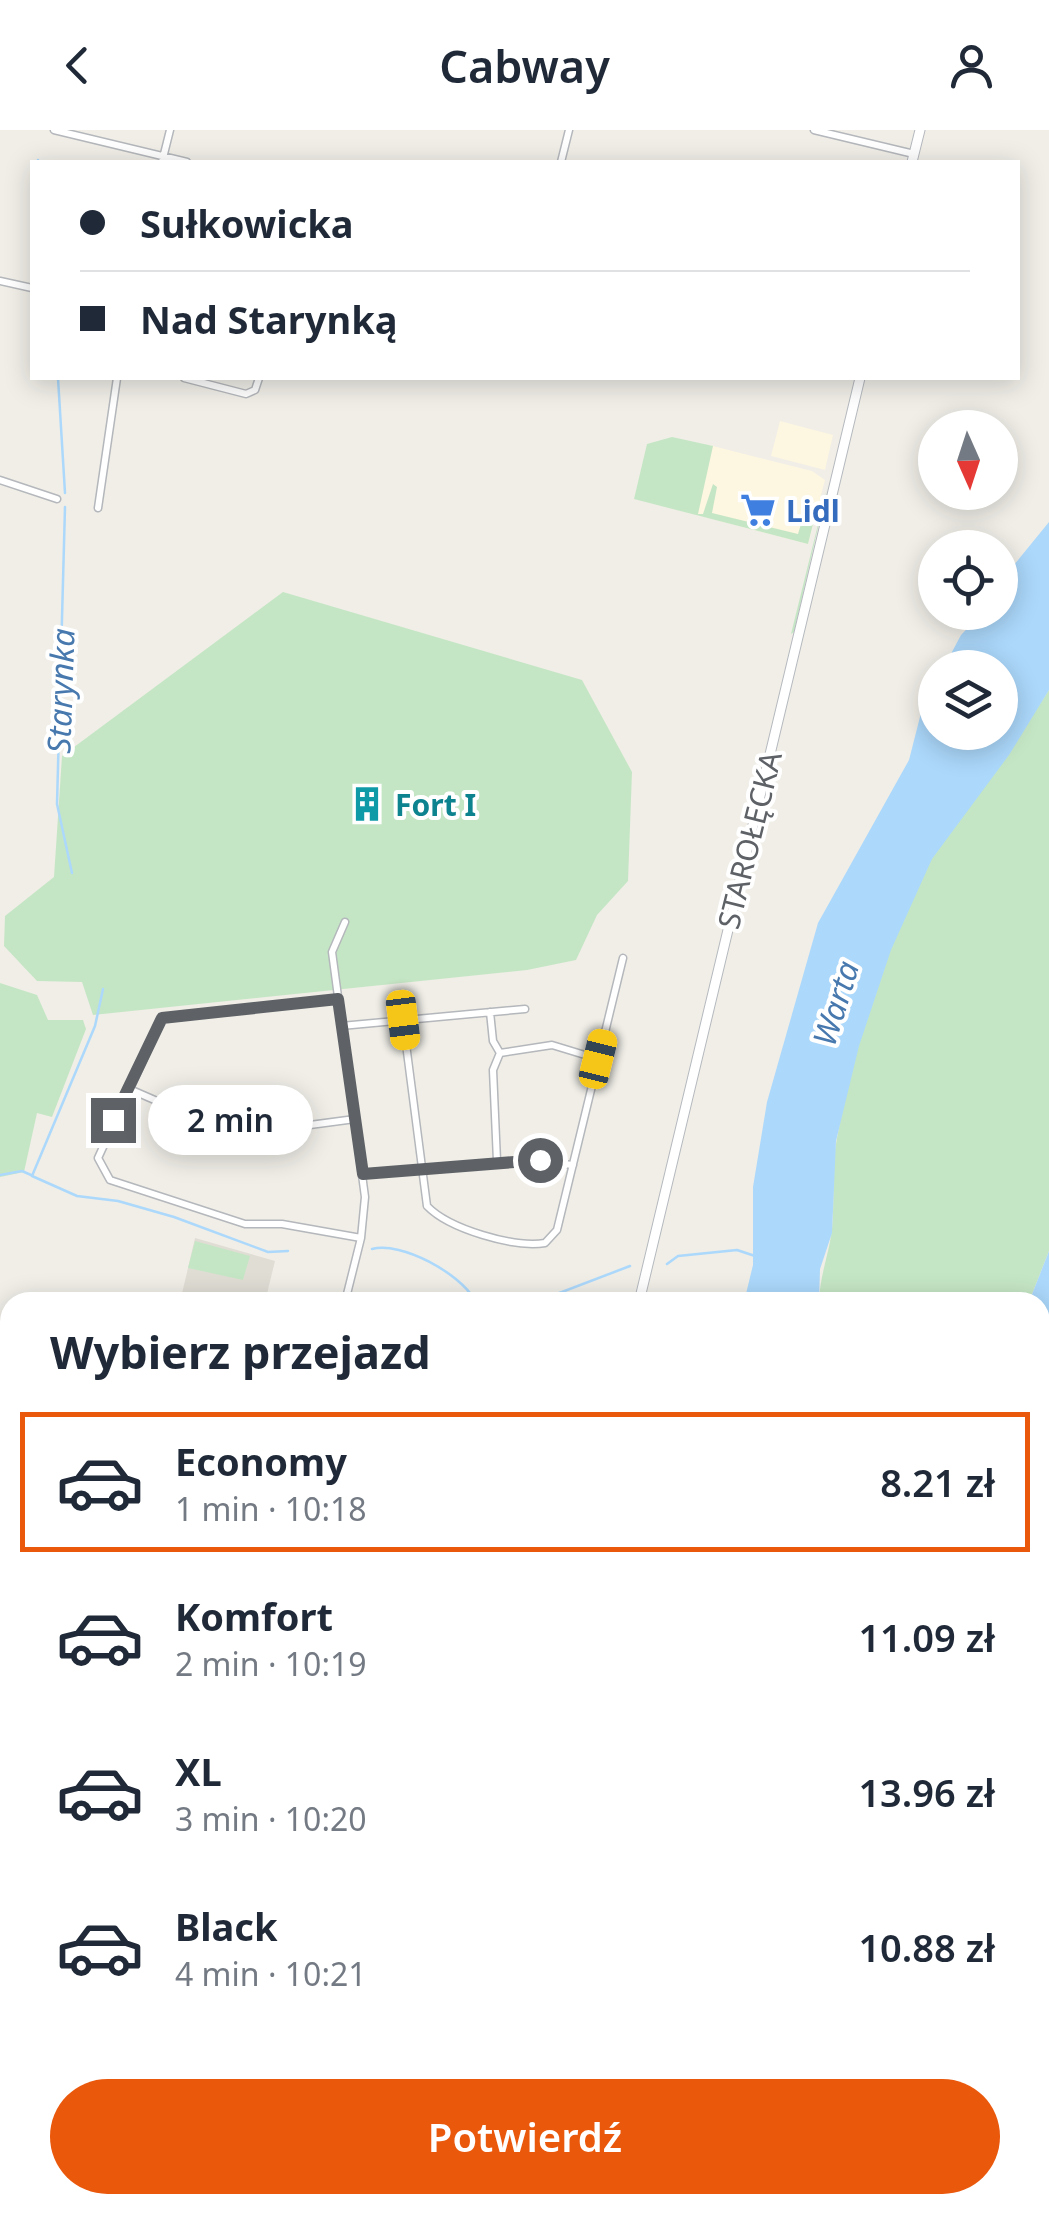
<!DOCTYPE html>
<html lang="pl">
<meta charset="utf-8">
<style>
body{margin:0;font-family:"Noto Sans",sans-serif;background:#f6f6f7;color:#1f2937;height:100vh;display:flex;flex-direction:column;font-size:38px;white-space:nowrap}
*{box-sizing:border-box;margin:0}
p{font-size:32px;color:#747a83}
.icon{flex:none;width:55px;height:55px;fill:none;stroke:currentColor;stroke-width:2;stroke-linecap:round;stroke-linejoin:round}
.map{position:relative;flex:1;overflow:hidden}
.sheet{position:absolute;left:0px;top:1162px;width:1050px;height:922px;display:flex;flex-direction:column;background:#fff;border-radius:30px 30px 0 0;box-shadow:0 5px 25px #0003}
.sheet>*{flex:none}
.banner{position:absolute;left:30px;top:30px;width:990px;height:220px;border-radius:0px;box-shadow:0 5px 25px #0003;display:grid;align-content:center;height:220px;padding:0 50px;background:#fff}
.needle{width:65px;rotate:177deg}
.fabs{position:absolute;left:918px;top:280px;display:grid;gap:20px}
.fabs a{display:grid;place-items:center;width:100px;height:100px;border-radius:50%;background:#fff;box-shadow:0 5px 25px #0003;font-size:50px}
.end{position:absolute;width:45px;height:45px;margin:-22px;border:12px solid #5e6267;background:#fff;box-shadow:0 0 0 5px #fff}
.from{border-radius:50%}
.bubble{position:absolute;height:70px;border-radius:35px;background:#fff;box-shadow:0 5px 25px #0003;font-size:32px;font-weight:600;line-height:70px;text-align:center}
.car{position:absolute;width:30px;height:60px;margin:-30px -15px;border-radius:12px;box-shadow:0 0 8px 2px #0007;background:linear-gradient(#f5c518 24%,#345 0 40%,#f5c518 0 76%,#345 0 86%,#f5c518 0)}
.banner b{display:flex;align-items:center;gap:35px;height:95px;font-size:38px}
.banner b+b{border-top:2px solid #e0e1e3}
.banner i{width:25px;height:25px;background:#1f2937}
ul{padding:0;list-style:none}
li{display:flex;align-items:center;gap:30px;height:140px;margin:0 20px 15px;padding:0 30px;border:5px solid transparent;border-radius:0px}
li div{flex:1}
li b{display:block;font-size:38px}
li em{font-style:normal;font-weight:600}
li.selected{border-color:#ea580c}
li>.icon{width:90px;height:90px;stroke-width:1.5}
h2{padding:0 50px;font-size:45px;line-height:120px}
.action{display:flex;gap:20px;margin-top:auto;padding:20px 50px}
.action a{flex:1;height:115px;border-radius:60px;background:#ea580c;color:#fff;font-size:40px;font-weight:600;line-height:115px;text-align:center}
header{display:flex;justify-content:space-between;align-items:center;height:130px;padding:0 50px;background:#fff;font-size:45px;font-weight:600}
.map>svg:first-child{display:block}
</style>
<header><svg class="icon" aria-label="back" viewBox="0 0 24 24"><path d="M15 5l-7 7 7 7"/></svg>Cabway<svg class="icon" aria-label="person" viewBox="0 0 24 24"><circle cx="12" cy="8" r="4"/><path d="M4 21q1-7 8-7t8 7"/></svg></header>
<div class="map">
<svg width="1049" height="2084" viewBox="0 0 1049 2084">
<rect width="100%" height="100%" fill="#f0eee7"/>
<path fill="#fdf6e0" d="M 780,291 L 833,305 L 825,340 L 771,326 Z
M 709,315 L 812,341 L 825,350 L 808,414 L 693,384 Z"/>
<path fill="#dfddd9" d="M 0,1382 L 10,1385 L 10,1555 L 0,1549 Z
M 0,1601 L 10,1607 L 10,1651 L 0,1649 Z
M 0,1706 L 10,1709 L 10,1910 L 0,1908 Z
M 0,1931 L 10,1933 L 10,2075 L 375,2075 L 373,2084 L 0,2084 Z"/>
<path fill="#e0ddd5" d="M 195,1108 L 275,1131 L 265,1172 L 180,1172 Z"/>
<path fill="#c5e6c5" d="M 672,307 L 713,316 L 698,384 L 703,384 L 713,354 L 717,357 L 712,383 L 798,404 L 808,371 L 818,374 L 808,414 L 634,369 L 647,314 Z
M 828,354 L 794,502 L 791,504 Z
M 283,462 L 582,550 L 632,642 L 628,751 L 597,785 L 576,830 L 527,840 L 93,885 L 82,852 L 37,851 L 4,816 L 5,786 L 54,747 L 62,626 Z
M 1049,560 L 1049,1121 L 1029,1172 L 819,1172 C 820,1144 829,1125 832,1099 C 835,1069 831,1037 837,1008 C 854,919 886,806 932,728 C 966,672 1013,618 1049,560 Z
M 0,853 L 37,865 L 48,890 L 83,890 L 86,899 L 52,987 L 37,983 L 24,1042 L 0,1047 Z
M 195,1111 L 250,1126 L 243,1150 L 188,1138 Z
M 1049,1202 L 1049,1790 L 1040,1775 L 1040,1226 Z
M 1049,1810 L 1049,1995 L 1040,1990 L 1040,1812 Z
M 1040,2010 L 1049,2012 L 1049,2084 L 536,2084 L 540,2075 L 1040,2075 Z"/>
<path fill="#acd8fb" d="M 1049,392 L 1049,560 L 1009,625 L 932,729 L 891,820 L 859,916 L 836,1011 L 832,1103 L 820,1139 L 819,1172 L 744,1172 L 753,1135 L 753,1057 L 767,972 L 818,793 L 909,630 L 921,583 L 935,567 L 935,602 L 1000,602 L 1000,538 L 944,537 L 961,505 L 982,483 L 1000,482 L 1000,452 Z
M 1049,1121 L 1049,1202 L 1040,1226 L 1040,1172 L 1029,1172 Z
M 450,2075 L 540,2075 L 536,2084 L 449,2084 Z"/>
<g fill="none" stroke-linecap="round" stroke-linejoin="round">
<path stroke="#acd8fb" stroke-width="2.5" d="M 38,30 L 38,32
M 58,248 L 65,363
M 65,377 L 57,674 L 72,743
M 103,859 L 95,896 L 32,1046 L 77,1066 L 118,1071 L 174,1087 L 268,1122 L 288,1121
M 0,1045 L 22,1041 L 31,1045
M 372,1119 C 402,1111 460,1144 474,1169 L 541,1170 L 630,1136
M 667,1134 L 678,1126 L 737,1120 L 755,1126"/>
<path stroke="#cccbc7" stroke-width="6" stroke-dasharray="6 3" stroke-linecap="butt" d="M 1045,2011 L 1049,1999"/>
<defs>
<path id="street" d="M 54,0 L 187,32
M 814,0 L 914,24
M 162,32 L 170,0
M 561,32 L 569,0
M 0,151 L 32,158
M 184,248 L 246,264 L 255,260 L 259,248
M 0,350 L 57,369
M 98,378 L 117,248
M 345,792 L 332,822 L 365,1067 L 361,1108 L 345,1172
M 338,869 L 162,889 L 98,1028 L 110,1050 L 245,1094 L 282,1094 L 361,1108
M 490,882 L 493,911 L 500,923 L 493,940 L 497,1031
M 403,891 L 427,1076 C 449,1099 514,1118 545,1113 L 557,1100 L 623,828
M 341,896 L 525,879
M 500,923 L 552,915 L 598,929
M 127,958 L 166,975 L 228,975
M 242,1004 L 355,989
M 363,1044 L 525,1030 L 573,1035
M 0,1372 L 10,1374
M 1040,1857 L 1049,1823
M 0,1925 L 10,1927
M 1040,1937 L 1049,1971
M 1040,2063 L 1045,2011
M 1038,2084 L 1039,2075"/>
<path id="secondary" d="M 912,32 L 920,0
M 639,1172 L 860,248
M 0,1224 L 10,1227
M 179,2084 L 184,2075"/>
</defs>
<use href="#street" stroke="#b4b7bb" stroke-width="9"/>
<use href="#secondary" stroke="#b5b9be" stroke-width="11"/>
<use href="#street" stroke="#fff" stroke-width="6"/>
<use href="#secondary" stroke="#fff" stroke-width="9"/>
<path stroke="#b5b6b7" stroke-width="2.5" d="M 165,2084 L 171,2075"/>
<defs>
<path id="rail" d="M 0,1560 L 10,1566
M 0,1579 L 10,1586
M 8,1676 L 10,1677
M 1040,1997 L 1049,2000"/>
</defs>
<use href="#rail" stroke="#b5b6b7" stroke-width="6"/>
<use href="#rail" stroke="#fff" stroke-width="2.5" stroke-dasharray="8" stroke-linecap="butt"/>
</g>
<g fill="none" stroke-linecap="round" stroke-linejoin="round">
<path stroke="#5e6267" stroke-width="12" d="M 113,990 L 162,888 L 338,869 L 363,1044 L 540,1030"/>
</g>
<defs>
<symbol id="supermarket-bare" viewBox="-9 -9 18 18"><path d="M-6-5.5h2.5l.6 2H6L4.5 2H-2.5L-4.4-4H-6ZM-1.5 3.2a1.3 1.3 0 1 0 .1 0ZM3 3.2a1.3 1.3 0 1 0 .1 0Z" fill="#3f7fe0" stroke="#fff" stroke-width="2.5" paint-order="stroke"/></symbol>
<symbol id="building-bare" viewBox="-9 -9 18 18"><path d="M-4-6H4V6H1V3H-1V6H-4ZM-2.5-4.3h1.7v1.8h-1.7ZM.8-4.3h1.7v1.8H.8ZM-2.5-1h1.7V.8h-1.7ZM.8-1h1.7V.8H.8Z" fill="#0f9aa8" stroke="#fff" stroke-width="2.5" paint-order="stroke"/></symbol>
</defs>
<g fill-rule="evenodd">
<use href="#supermarket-bare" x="733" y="355" width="50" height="50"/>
<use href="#building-bare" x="342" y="649" width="50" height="50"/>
</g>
<g text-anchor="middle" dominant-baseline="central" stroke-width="8" stroke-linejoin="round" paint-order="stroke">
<g font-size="30" font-weight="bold" fill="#366cbe" stroke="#fff" text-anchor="start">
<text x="786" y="380">Lidl</text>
</g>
<g font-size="30" font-weight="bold" fill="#0d838f" stroke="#fff" text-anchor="start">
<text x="395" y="674">Fort I</text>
</g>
<g font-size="30" fill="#5e6267" stroke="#fff">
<text transform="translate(749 710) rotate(-76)">STAROŁĘCKA</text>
</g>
<g font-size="32" font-style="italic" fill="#4879ae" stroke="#fff">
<text transform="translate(60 561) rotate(-88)">Starynka</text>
<text transform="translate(835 873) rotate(-73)">Warta</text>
</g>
</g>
</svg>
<div class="fabs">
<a><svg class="needle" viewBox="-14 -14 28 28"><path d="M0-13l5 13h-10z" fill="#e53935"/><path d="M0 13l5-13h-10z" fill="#747a83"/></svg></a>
<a><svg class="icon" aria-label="locate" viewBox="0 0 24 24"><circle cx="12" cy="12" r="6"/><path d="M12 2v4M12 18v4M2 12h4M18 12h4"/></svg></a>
<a><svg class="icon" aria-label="layers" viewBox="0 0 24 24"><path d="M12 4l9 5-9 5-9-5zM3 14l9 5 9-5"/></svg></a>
</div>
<i class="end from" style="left:540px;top:1030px"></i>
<i class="end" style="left:113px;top:990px"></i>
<div class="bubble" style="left:148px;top:955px;width:165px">2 min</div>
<i class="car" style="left:403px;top:890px;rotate:173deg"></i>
<i class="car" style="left:598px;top:929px;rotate:14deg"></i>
<div class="banner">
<b><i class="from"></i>Sułkowicka</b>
<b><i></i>Nad Starynką</b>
</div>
<section class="sheet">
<h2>Wybierz przejazd</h2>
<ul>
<li class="selected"><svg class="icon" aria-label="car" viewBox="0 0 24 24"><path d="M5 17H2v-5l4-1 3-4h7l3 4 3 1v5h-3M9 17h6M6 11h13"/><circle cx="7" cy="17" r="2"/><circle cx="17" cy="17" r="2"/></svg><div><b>Economy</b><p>1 min · 10:18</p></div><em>8.21 zł</em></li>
<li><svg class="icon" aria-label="car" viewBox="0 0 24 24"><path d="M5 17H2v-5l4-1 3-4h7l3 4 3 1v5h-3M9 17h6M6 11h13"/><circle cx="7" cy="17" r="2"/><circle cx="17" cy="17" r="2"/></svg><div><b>Komfort</b><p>2 min · 10:19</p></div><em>11.09 zł</em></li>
<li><svg class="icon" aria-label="car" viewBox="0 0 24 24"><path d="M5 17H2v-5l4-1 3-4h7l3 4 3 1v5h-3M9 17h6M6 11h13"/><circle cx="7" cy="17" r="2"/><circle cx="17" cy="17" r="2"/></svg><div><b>XL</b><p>3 min · 10:20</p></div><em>13.96 zł</em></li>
<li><svg class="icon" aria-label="car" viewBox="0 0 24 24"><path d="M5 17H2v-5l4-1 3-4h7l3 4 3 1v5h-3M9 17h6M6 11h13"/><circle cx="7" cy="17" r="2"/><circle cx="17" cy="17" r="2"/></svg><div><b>Black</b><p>4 min · 10:21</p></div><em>10.88 zł</em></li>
</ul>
<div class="action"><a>Potwierdź</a></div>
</section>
</div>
